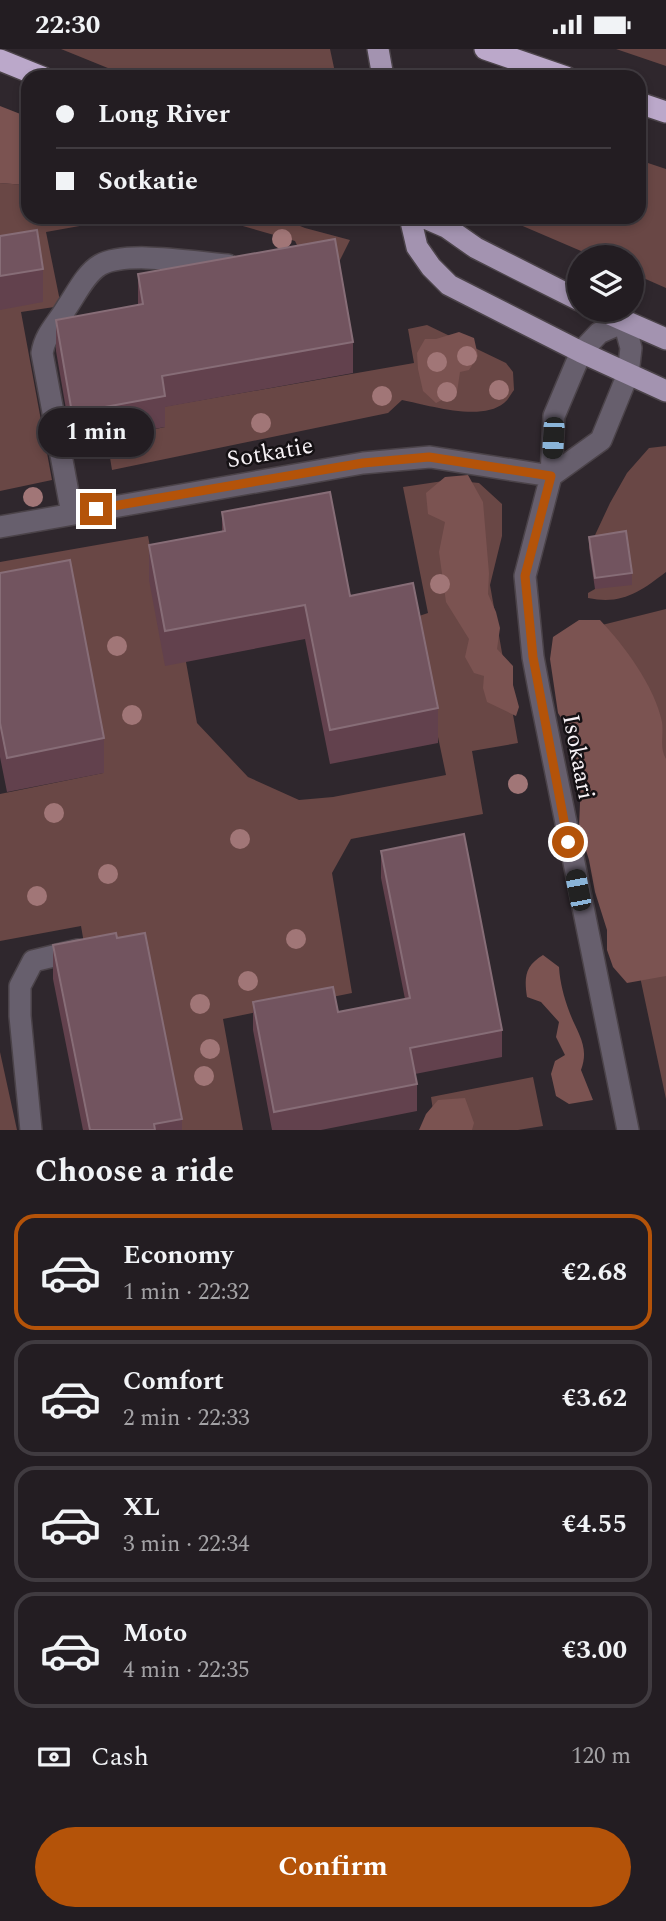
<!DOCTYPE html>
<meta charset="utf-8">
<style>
body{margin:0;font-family:Spectral,serif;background:#2f2a2f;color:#f1f3f6;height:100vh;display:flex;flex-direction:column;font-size:26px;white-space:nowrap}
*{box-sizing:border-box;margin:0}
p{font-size:23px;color:#a3a2a5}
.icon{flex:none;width:38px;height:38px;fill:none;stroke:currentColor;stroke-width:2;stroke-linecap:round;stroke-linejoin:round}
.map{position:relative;height:1081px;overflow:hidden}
.side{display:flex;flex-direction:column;background:#231d22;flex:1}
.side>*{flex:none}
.guide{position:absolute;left:21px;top:21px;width:625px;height:154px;border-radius:21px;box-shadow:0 4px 10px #0003,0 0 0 2px #403b40;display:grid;align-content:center;height:154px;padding:0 35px;background:#231d22}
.controls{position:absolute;left:567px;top:196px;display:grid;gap:14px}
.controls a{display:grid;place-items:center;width:77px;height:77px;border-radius:50%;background:#231d22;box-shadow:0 4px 10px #0003,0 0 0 2px #403b40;font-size:35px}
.end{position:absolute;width:32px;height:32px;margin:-16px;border:9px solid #b45309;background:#fff;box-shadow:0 0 0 4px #fff}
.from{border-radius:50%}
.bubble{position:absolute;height:49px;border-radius:24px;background:#231d22;box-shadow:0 4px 10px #0003,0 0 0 2px #403b40;font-size:23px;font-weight:700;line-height:49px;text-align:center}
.car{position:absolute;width:21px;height:42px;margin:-21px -10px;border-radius:9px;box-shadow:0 0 5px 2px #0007;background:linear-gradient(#222 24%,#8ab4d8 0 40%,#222 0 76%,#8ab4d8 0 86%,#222 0)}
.guide b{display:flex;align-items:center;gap:24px;height:66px;font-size:26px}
.guide b+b{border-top:2px solid #403b40}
.guide i{width:18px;height:18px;background:#f1f3f6}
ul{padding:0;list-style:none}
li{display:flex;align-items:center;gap:21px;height:116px;margin:0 14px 10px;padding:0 21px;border:4px solid #403b40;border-radius:21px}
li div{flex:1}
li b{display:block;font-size:26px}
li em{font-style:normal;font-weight:700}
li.on{border-color:#b45309}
li>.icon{width:63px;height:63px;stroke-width:1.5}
h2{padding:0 35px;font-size:32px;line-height:84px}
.pay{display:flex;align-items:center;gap:18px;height:77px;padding:0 35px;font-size:26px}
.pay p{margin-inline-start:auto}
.primary-button{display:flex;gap:14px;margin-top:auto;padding:14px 35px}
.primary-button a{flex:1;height:80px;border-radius:42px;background:#b45309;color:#fff;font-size:28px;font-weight:700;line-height:80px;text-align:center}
.status{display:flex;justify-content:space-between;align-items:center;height:49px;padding:0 35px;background:#231d22;direction:ltr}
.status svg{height:19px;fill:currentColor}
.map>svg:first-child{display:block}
</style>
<div class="status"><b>22:30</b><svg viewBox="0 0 49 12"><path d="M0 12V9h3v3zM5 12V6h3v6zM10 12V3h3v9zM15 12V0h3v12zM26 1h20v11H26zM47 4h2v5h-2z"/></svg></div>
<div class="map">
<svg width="666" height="1081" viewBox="0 0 666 1081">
<rect width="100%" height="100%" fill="#2f272d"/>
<path fill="#694745" d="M 61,0 L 330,0 L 336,28 L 130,28 Z
M 616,0 L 666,0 L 666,17 Z
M 639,111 L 666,120 L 666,239 L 632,224 L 632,208 L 595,208 L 518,175 L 522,171 L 521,168 L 639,168 Z
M 28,133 L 28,168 L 130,168 L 46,183 L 61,257 L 21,263 L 52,431 L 0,442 L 0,134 L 25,136 Z
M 211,168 L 278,168 L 305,179 L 350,191 L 335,221 L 312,226 L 295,192 Z
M 427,276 L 506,314 L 513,323 L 514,341 C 511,345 508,351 504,354 C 481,373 428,356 402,351 L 388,364 L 112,421 L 107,390 L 165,378 L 162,358 L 414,314 L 408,280 Z
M 666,397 L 666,523 C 640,543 622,556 588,549 L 588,544 L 595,540 L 626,494 L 589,499 L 610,454 L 627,424 L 649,399 Z
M 450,431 L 479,434 L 502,455 L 502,487 L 490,536 L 518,694 L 472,702 L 483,765 L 351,790 L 332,824 L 352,944 L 223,970 L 243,1081 L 178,1081 L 89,923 L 81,877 L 0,892 L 0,745 L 103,724 L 0,559 L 0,513 L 148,487 L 156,529 L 186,613 L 197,674 L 248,728 L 299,751 L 333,748 L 446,726 L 413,569 L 428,564 L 403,438 Z
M 666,560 L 666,1050 L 575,622 L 578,582 Z
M 0,1003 L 17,1081 L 0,1081 Z
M 533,1028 L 543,1077 L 518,1081 L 436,1081 L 431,1048 Z"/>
<path fill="#7b5351" d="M 0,57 L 28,68 L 28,133 L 25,136 L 0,134 Z
M 459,283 L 474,289 L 478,307 L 469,321 L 460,323 L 457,343 L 436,354 L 423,342 L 418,320 L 417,304 L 425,290 L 436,290 Z
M 468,426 L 483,453 L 489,524 L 488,545 L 496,563 L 500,579 L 497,600 L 513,617 L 513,636 L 519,658 L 516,667 L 487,653 L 483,639 L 484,627 L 474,624 L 465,608 L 469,590 L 446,553 L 439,503 L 445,473 L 428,465 L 426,444 L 445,428 Z
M 579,571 L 600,571 C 624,596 655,638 662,673 C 664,686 659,698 666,710 L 666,927 L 627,934 L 613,918 L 607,901 L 607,881 L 595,843 L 589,811 L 579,778 L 581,730 L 571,713 L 571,685 L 558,664 L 550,610 L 553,588 Z
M 543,906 L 559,918 C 560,934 564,948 569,962 C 577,984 590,997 581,1021 L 593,1051 L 569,1055 L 556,1047 L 551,1025 L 555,1012 L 565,1006 L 556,988 L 559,973 L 541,953 L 527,948 C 524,928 525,917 543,906 Z
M 465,1049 L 474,1074 L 472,1081 L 419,1081 L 426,1065 L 438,1051 Z"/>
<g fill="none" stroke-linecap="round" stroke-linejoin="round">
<defs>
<path id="minor" d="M 551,427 L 601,391 L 628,325 L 631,299 L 624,273 L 599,284 L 581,303 L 554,367 L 551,427 L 525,527 L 533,608 L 539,640 L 628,1081
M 72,465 L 42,304 C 45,285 57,275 67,258 C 76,245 86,224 100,216 C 127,201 197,214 228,216
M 0,478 L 363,414 L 430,408 L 551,427
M 31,1081 L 20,967 L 20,937 L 33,912 L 78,901"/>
<path id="major" d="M 378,0 L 383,28
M 410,168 L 417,198 L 431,218 L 449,236 L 581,303 L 666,342
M 423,168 L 446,178 L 476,199 L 579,251
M 600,261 L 666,290"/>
<path id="highway" d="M 485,0 L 566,28
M 0,11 L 42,28
M 639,54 L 666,63"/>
</defs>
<use href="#minor" stroke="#4b4349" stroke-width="24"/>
<use href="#major" stroke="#4b4349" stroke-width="24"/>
<use href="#highway" stroke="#4b4349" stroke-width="24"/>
<use href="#minor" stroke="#675f6d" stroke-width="21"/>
<use href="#major" stroke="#a393b0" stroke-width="21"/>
<use href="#highway" stroke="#bba8ca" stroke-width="21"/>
</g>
<g fill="#a17677">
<circle cx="282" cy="190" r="10"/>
<circle cx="467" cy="307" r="10"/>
<circle cx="437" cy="313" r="10"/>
<circle cx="499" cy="341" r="10"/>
<circle cx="447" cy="343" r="10"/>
<circle cx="382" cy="347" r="10"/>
<circle cx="261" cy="374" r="10"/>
<circle cx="33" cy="448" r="10"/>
<circle cx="440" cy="535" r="10"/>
<circle cx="117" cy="597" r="10"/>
<circle cx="132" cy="666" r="10"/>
<circle cx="518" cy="735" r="10"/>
<circle cx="54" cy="764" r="10"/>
<circle cx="240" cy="790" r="10"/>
<circle cx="108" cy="825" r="10"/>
<circle cx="37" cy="847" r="10"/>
<circle cx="296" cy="890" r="10"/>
<circle cx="248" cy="932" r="10"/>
<circle cx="200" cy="955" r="10"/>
<circle cx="210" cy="1000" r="10"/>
<circle cx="204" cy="1027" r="10"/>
</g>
<path fill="#62414d" d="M 0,187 L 43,220 L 43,253 L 0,261 Z
M 138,225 L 353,293 L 353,324 L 165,358 L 165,378 L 72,395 L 56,302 L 56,271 L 138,256 Z
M 222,463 L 350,547 L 438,659 L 438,694 L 330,715 L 305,590 L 165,617 L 149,531 L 149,496 L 222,483 Z
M 589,488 L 632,524 L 632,536 L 595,540 L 589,499 Z
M 0,524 L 104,689 L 104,724 L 7,743 L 0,708 Z
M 381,802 L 502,981 L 502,1008 L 415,1025 L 417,1035 L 417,1062 L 321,1081 L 272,1081 L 253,981 L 253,953 L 338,963 L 405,950 L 381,829 Z
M 117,889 L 182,1070 L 182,1081 L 83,1081 L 53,930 L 53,896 Z"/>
<path fill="#72545f" stroke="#876d77" stroke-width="2" d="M 37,181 L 43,220 L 0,227 L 0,187 Z
M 335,190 L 353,293 L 162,327 L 165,347 L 72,364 L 56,271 L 143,255 L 138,225 Z
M 330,443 L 350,547 L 413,534 L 438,659 L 330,681 L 305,556 L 165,582 L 149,496 L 225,482 L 222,463 Z
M 626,482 L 632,524 L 595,529 L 589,488 Z
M 70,511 L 104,689 L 7,709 L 0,674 L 0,524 Z
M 464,785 L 502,981 L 410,999 L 417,1035 L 274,1063 L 253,953 L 333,938 L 338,963 L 410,949 L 381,802 Z
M 116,884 L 117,889 L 145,884 L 182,1070 L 154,1075 L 155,1081 L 90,1081 L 53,896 Z"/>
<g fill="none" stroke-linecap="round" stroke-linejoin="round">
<path stroke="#b45309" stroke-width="9" d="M 96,460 L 363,414 L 429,408 L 551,427 L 525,527 L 533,608 L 568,793"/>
</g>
<g text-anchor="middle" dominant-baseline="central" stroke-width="5" stroke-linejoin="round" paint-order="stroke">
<g font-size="24" fill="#f7f2f6" stroke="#151114">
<text transform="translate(270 404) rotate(-10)">Sotkatie</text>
<text transform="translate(578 708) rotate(79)">Isokaari</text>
</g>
</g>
</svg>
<div class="controls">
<a><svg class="icon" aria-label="layers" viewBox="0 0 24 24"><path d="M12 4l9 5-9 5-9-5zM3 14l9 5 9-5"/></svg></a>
</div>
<i class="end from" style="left:568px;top:793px"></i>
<i class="end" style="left:96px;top:460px"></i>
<div class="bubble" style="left:38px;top:359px;width:116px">1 min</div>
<i class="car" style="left:553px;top:389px;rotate:183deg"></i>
<i class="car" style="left:578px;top:841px;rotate:349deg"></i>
<div class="guide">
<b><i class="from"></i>Long River</b>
<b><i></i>Sotkatie</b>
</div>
</div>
<section class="side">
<h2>Choose a ride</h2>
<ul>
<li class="on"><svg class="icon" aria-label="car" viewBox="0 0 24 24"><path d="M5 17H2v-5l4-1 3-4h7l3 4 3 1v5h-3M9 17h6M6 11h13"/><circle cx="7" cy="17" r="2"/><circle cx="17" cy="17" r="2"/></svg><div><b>Economy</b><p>1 min · 22:32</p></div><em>€2.68</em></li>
<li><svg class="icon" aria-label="car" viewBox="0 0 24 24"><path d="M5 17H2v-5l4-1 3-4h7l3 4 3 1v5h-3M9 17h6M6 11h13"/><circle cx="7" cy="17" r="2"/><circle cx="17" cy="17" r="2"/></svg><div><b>Comfort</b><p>2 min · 22:33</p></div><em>€3.62</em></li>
<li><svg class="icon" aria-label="car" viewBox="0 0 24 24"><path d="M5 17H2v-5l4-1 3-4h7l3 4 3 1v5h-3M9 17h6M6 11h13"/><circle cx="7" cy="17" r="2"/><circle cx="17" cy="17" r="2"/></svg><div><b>XL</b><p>3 min · 22:34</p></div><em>€4.55</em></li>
<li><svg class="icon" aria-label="car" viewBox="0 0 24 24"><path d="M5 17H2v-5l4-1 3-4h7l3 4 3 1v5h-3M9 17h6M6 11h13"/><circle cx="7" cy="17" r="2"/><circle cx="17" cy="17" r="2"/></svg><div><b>Moto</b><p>4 min · 22:35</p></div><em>€3.00</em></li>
</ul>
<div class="pay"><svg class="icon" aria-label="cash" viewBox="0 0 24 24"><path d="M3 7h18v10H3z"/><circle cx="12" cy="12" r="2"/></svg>Cash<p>120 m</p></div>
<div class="primary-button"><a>Confirm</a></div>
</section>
